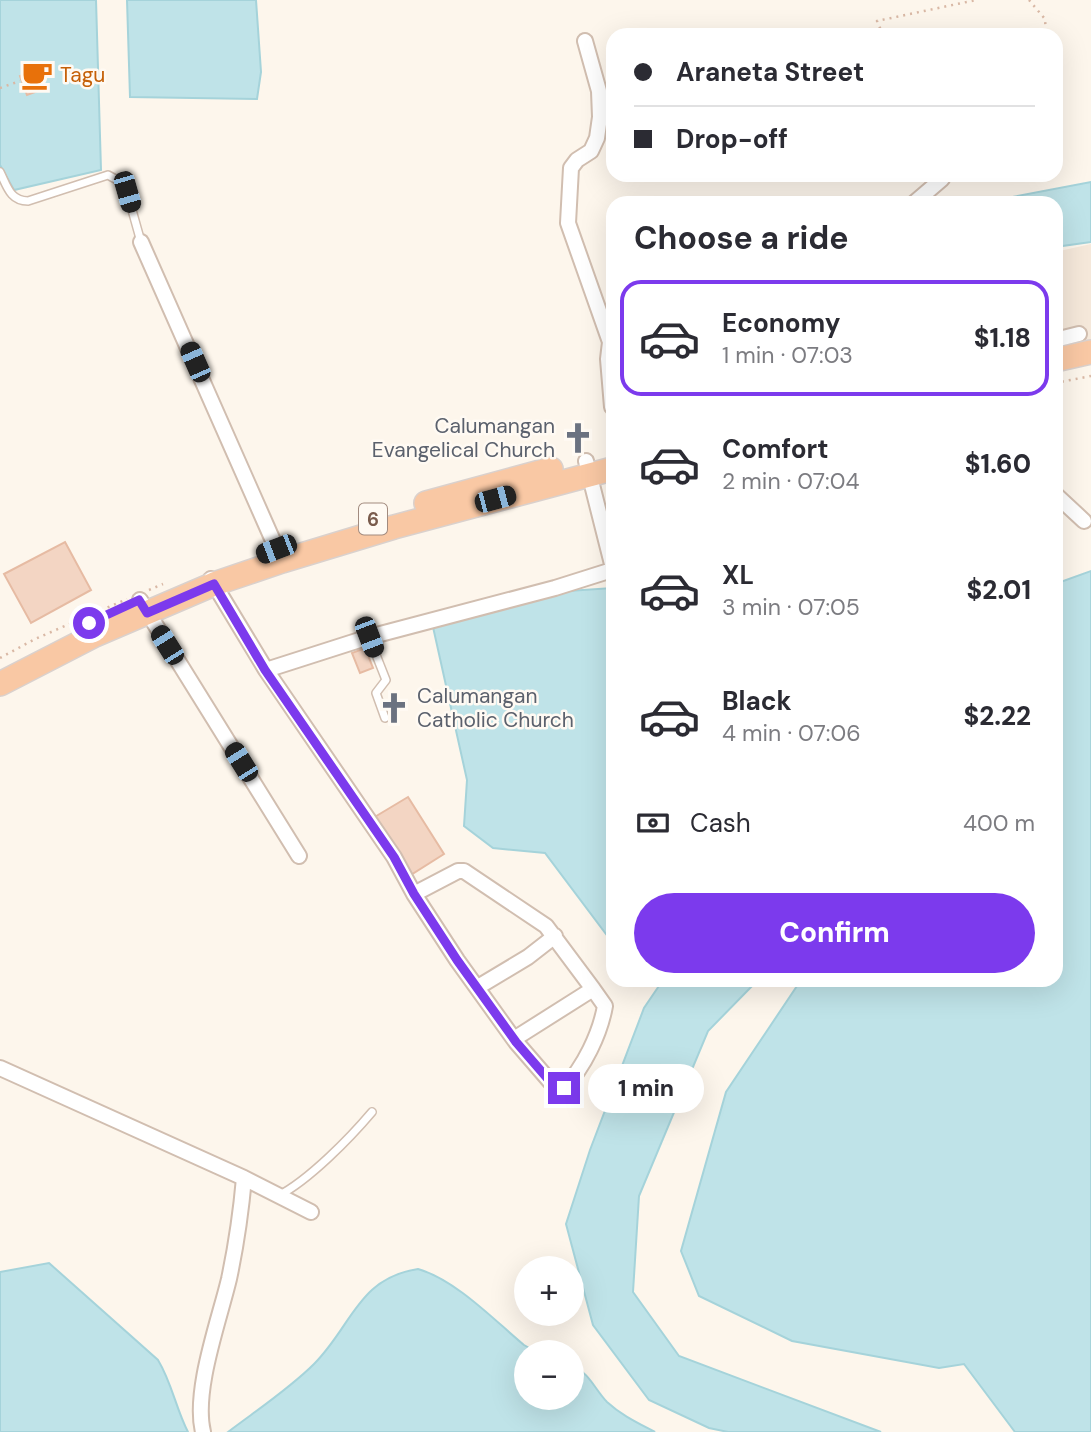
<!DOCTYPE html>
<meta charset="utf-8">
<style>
body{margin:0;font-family:"DM Sans",sans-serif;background:#f7f7f7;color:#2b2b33;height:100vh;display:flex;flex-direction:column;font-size:26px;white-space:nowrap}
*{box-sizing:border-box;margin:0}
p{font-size:23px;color:#7c7c81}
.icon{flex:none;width:38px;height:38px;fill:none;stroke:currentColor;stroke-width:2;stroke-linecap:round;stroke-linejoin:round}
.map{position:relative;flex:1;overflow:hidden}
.drawer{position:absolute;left:606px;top:196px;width:457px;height:791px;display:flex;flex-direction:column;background:#fff;border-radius:21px;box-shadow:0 7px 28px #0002}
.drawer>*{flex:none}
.hud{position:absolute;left:606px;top:28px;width:457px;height:154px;border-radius:21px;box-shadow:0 7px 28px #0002;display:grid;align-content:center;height:154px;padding:0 28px;background:#fff}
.controls{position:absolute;left:514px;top:1256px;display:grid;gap:14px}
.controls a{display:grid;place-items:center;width:70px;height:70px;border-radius:50%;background:#fff;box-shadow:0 7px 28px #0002;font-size:35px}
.end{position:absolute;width:32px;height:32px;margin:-16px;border:9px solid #7c3aed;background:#fff;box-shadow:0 0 0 4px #fff}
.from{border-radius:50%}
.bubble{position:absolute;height:49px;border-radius:24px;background:#fff;box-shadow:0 7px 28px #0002;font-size:23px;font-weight:800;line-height:49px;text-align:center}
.car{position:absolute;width:21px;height:42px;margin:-21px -10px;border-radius:9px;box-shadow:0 0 5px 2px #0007;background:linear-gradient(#222 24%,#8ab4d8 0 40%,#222 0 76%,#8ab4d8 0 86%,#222 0)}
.hud b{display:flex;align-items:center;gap:24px;height:66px;font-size:26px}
.hud b+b{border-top:2px solid #e1e1e2}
.hud i{width:18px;height:18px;background:#2b2b33}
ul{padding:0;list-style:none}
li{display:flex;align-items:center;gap:21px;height:116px;margin:0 14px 10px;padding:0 14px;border:4px solid transparent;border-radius:21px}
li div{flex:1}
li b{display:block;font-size:26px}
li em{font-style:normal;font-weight:800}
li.active{border-color:#7c3aed}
li>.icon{width:63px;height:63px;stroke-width:1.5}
h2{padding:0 28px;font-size:32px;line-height:84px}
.pay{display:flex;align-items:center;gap:18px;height:77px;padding:0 28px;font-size:26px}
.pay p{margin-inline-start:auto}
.primary-button{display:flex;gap:14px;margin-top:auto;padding:14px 28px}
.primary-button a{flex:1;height:80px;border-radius:42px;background:#7c3aed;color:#fff;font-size:28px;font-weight:800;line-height:80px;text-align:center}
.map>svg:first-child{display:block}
</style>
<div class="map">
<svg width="1091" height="1432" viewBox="0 0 1091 1432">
<rect width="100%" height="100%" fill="#fdf6ec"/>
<path fill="#f5e8da" d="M 1091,244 L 1091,342 L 1060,348 L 1055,332 L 1055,252 Z"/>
<path fill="#bfe3e8" stroke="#a5d3da" stroke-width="2" d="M 0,0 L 96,0 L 101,170 L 14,190 L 0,165 Z
M 127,0 L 256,0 L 261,72 L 257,99 L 130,97 Z
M 1091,182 L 1091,242 L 1055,247 L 1055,203 L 950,203 L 1007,198 Z
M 1091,571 L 1091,1432 L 1015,1432 L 964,1364 L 939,1368 L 792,1341 L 699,1296 L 681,1251 L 726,1092 L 801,980 L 1055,980 L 1055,584 Z
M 612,588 L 612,942 L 545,853 L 493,848 L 464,826 L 467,780 L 433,627 L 568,591 Z
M 663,980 L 758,980 L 708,1031 L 639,1196 L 633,1292 L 679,1356 L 881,1432 L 728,1432 L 709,1428 L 649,1400 L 593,1325 L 566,1224 L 590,1150 L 644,1008 Z
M 49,1263 L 158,1360 C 172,1383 176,1409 188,1432 L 0,1432 L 0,1272 Z
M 418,1269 C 456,1280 494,1320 524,1345 L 538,1353 L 527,1353 L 527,1398 L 572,1398 L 572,1365 C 590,1374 594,1388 607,1402 C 621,1415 638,1423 655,1432 L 228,1432 C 257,1410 289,1389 314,1364 C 352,1326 358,1278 418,1269 Z"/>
<path fill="#f3d5c3" stroke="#e6bba3" stroke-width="2" d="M 38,69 L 46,88 L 27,95 L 20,76 Z
M 65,542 L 91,590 L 31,623 L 4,574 Z
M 365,648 L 373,668 L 360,673 L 352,653 Z
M 408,797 L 444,854 L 409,876 L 373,818 Z"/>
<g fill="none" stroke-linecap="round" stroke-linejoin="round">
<defs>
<path id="service" d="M 0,172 C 7,186 10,201 28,201 L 108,175 L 119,181 L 127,192 L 141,242
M 369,637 L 386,680 L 376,693 L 385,718
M 278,1196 C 309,1180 350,1138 372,1112"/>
<path id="minor" d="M 585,41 L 599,91 L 600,117 L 597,138 L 591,151 L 577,160 L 571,168 L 568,223 L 610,342 L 608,359 L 612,407
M 914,203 L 942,179
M 141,242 L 282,561
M 1055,340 L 1079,334
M 586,461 L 612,564
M 1055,494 L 1084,521
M 211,579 L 266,670 L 394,857 L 414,894 L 457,960 L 516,1042 L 554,1086 L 564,1088 C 584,1067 600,1034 605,1006 L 593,989 L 514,1039
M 140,600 L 299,856
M 266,670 L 369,637 L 555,588 L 612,570
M 414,894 L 458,871 L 464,871 L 546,926 L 593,989
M 478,987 L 528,957 L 555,936
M 0,1068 L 244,1178 L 311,1212
M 203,1432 C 193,1391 219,1321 229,1279 C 236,1246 241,1212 244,1178"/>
<path id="trunk" d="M 1055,360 L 1091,352
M 426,503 L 551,469
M 0,684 L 95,635 L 214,584 L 282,561 L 394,527 L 612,469"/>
</defs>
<use href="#service" stroke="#d1beb0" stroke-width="10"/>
<use href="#minor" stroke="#d1beb0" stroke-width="18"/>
<use href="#trunk" stroke="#dad1cd" stroke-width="26"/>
<path stroke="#d9b8a5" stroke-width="2.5" stroke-dasharray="2 5" stroke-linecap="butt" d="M 1029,0 L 1045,19 L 1046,35
M 883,35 L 877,21 L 976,0
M 0,88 L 20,81
M 1055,383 L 1091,376
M 149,590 L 163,584
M 0,658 L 35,639 L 127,599"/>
<use href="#service" stroke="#fff" stroke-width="7"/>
<use href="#minor" stroke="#fff" stroke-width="14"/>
<use href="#trunk" stroke="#f9c8a4" stroke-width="23"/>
</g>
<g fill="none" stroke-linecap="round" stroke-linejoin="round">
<path stroke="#7c3aed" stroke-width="9" d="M 89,623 L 139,600 L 147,613 L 214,584 L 265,670 L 394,857 L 414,894 L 457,960 L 516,1042 L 554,1086 L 564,1088"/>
</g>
<defs>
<symbol id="cafe-bare" viewBox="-9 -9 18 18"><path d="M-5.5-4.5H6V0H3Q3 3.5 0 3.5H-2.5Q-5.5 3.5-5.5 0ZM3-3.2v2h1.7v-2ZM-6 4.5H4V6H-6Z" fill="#e8710a" stroke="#fffaf3" stroke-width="2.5" paint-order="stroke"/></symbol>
<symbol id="church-bare" viewBox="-9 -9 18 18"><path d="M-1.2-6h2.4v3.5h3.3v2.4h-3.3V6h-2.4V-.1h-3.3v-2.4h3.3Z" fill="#6b7280" stroke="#fffaf3" stroke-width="2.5" paint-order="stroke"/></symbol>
</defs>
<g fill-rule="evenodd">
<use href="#cafe-bare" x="15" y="53" width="44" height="44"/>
<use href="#church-bare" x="556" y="416" width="44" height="44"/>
<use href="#church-bare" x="372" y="686" width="44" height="44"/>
</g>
<g text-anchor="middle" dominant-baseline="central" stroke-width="5" stroke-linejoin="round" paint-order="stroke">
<rect fill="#fffaf3" stroke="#a28b7f" stroke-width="2" x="359" y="503.5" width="28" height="31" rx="5"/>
<g font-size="19" font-weight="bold" fill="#7a5c4d">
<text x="373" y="519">6</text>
</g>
<g font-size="21" fill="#c56008" stroke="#fffaf3" text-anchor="start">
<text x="60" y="75">Tagu</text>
</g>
<g font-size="21" fill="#5b616d" stroke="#fffaf3" text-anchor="end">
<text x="555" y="426">Calumangan<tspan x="555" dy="24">Evangelical Church</tspan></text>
<text x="417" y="696" text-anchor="start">Calumangan<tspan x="417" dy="24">Catholic Church</tspan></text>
</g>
</g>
</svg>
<div class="controls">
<a>+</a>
<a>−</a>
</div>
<i class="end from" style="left:89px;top:623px"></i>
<i class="end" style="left:564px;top:1088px"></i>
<div class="bubble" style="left:588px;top:1064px;width:116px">1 min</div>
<i class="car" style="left:127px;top:192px;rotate:164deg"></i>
<i class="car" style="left:195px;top:362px;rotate:336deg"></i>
<i class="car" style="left:495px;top:499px;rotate:75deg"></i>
<i class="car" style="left:276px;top:549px;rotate:249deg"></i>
<i class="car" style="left:369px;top:637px;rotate:159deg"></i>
<i class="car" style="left:167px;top:645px;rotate:328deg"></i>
<i class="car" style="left:241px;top:762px;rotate:328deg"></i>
<div class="hud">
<b><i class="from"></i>Araneta Street</b>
<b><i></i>Drop-off</b>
</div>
<section class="drawer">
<h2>Choose a ride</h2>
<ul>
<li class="active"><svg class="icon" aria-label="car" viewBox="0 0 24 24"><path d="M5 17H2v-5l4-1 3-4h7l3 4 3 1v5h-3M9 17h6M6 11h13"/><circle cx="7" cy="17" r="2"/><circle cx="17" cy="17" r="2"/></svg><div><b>Economy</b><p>1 min · 07:03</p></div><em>$1.18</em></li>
<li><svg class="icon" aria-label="car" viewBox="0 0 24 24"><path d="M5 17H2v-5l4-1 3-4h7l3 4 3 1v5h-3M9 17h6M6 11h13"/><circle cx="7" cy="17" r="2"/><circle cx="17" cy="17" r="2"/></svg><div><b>Comfort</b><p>2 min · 07:04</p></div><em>$1.60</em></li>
<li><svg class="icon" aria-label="car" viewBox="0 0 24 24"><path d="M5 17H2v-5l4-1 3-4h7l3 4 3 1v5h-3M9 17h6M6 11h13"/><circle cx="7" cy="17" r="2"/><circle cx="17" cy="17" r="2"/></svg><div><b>XL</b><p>3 min · 07:05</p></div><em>$2.01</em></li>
<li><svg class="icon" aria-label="car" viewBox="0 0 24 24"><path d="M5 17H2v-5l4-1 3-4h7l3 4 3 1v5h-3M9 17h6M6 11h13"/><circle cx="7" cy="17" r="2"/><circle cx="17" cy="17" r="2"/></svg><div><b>Black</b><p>4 min · 07:06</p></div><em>$2.22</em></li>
</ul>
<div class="pay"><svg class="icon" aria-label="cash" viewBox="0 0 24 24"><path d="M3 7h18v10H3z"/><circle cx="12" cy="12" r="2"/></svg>Cash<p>400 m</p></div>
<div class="primary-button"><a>Confirm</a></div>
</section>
</div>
